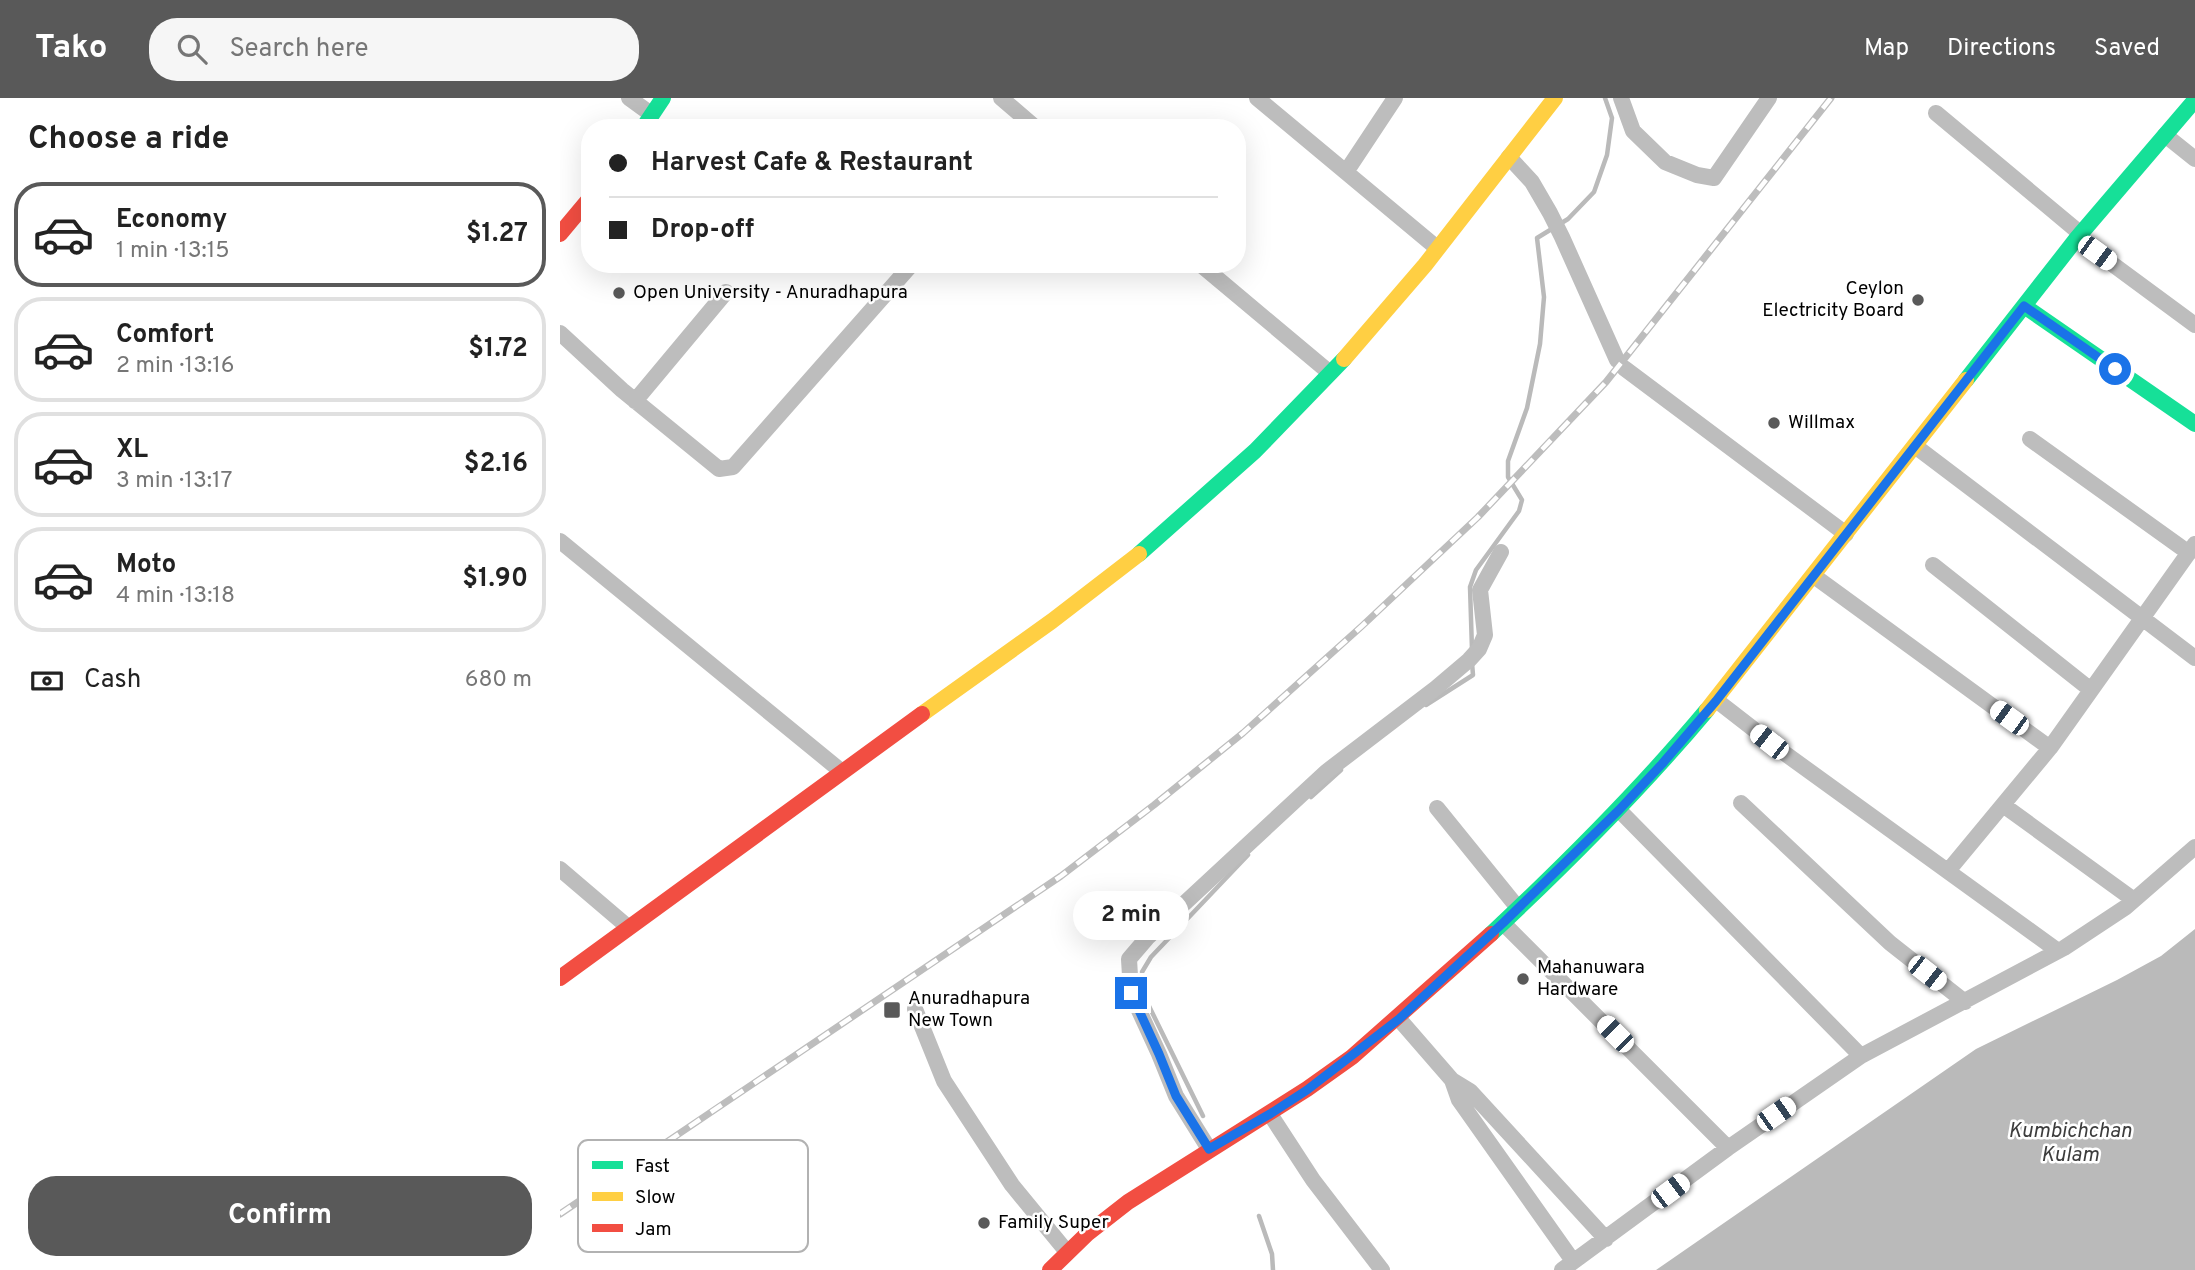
<!DOCTYPE html>
<meta charset="utf-8">
<style>
body{margin:0;font-family:Overpass,sans-serif;background:#f6f6f6;color:#222;height:100vh;display:flex;flex-direction:column;font-size:26px;white-space:nowrap}
*{box-sizing:border-box;margin:0}
p{font-size:23px;color:#767676}
.icon{flex:none;width:38px;height:38px;fill:none;stroke:currentColor;stroke-width:2;stroke-linecap:round;stroke-linejoin:round}
.map{position:relative;flex:1;overflow:hidden}
.sheet{display:flex;flex-direction:column;background:#fff;width:560px}
.sheet>*{flex:none}
.top-card{position:absolute;left:21px;top:21px;width:665px;height:154px;border-radius:28px;box-shadow:0 7px 28px #0002;display:grid;align-content:center;height:154px;padding:0 28px;background:#fff}
.end{position:absolute;width:32px;height:32px;margin:-16px;border:9px solid #1a73e8;background:#fff;box-shadow:0 0 0 4px #fff}
.from{border-radius:50%}
.bubble{position:absolute;height:49px;border-radius:24px;background:#fff;box-shadow:0 7px 28px #0002;font-size:23px;font-weight:700;line-height:49px;text-align:center}
.car{position:absolute;width:21px;height:42px;margin:-21px -10px;border-radius:9px;box-shadow:0 0 5px 2px #0007;background:linear-gradient(#fff 24%,#345 0 40%,#fff 0 76%,#345 0 86%,#fff 0)}
.top-card b{display:flex;align-items:center;gap:24px;height:66px;font-size:26px}
.top-card b+b{border-top:2px solid #e0e0e0}
.top-card i{width:18px;height:18px;background:#222}
ul{padding:0;list-style:none}
li{display:flex;align-items:center;gap:21px;height:105px;margin:0 14px 10px;padding:0 14px;border:4px solid #e0e0e0;border-radius:28px}
li div{flex:1}
li b{display:block;font-size:26px}
li em{font-style:normal;font-weight:700}
li.on{border-color:#595959}
li>.icon{width:63px;height:63px;stroke-width:1.5}
h2{padding:0 28px;font-size:32px;line-height:84px}
.pay{display:flex;align-items:center;gap:18px;height:77px;padding:0 28px;font-size:26px}
.pay p{margin-inline-start:auto}
.action{display:flex;gap:14px;margin-top:auto;padding:14px 28px}
.action a{flex:1;height:80px;border-radius:28px;background:#595959;color:#fff;font-size:28px;font-weight:700;line-height:80px;text-align:center}
header{display:flex;align-items:center;gap:42px;box-sizing:border-box;height:98px;padding:0 35px;background:#595959;color:#fff}
header strong{font-size:33px}
nav{display:flex;gap:38px;margin-inline-start:auto;font-size:24px}
.search{width:490px;height:63px;background:#f6f6f6;display:flex;align-items:center;gap:18px;box-sizing:border-box;padding:0 24px;border-radius:28px;color:#767676;font-size:26px}
main{display:flex;flex:1;min-height:0}
.map>svg:first-child{display:block}
</style>
<header>
<strong>Tako</strong>
<div class="search"><svg class="icon" aria-label="search" viewBox="0 0 24 24"><circle cx="10" cy="10" r="6"/><path d="M15 15l6 6"/></svg>Search here</div>
<nav><a>Map</a><a>Directions</a><a>Saved</a></nav>
</header>
<main>
<section class="sheet">
<h2>Choose a ride</h2>
<ul>
<li class="on"><svg class="icon" aria-label="car" viewBox="0 0 24 24"><path d="M5 17H2v-5l4-1 3-4h7l3 4 3 1v5h-3M9 17h6M6 11h13"/><circle cx="7" cy="17" r="2"/><circle cx="17" cy="17" r="2"/></svg><div><b>Economy</b><p>1 min · 13:15</p></div><em>$1.27</em></li>
<li><svg class="icon" aria-label="car" viewBox="0 0 24 24"><path d="M5 17H2v-5l4-1 3-4h7l3 4 3 1v5h-3M9 17h6M6 11h13"/><circle cx="7" cy="17" r="2"/><circle cx="17" cy="17" r="2"/></svg><div><b>Comfort</b><p>2 min · 13:16</p></div><em>$1.72</em></li>
<li><svg class="icon" aria-label="car" viewBox="0 0 24 24"><path d="M5 17H2v-5l4-1 3-4h7l3 4 3 1v5h-3M9 17h6M6 11h13"/><circle cx="7" cy="17" r="2"/><circle cx="17" cy="17" r="2"/></svg><div><b>XL</b><p>3 min · 13:17</p></div><em>$2.16</em></li>
<li><svg class="icon" aria-label="car" viewBox="0 0 24 24"><path d="M5 17H2v-5l4-1 3-4h7l3 4 3 1v5h-3M9 17h6M6 11h13"/><circle cx="7" cy="17" r="2"/><circle cx="17" cy="17" r="2"/></svg><div><b>Moto</b><p>4 min · 13:18</p></div><em>$1.90</em></li>
</ul>
<div class="pay"><svg class="icon" aria-label="cash" viewBox="0 0 24 24"><path d="M3 7h18v10H3z"/><circle cx="12" cy="12" r="2"/></svg>Cash<p>680 m</p></div>
<div class="action"><a>Confirm</a></div>
</section>
<div class="map">
<svg width="1635" height="1172" viewBox="0 0 1635 1172">
<rect width="100%" height="100%" fill="#fff"/>
<path fill="#bababa" d="M 1635,831 L 1635,1172 L 1096,1172 L 1416,951 L 1557,882 L 1601,858 Z"/>
<g fill="none" stroke-linecap="round" stroke-linejoin="round">
<path stroke="#bababa" stroke-width="4.5" d="M 912,552 L 910,489 L 916,472 L 959,413 L 962,402 L 948,379 L 948,363 L 967,310 L 980,246 L 984,199 L 977,140 L 1008,121 L 1034,94 L 1047,57 L 1052,20 L 1045,0
M 866,607 L 913,577 L 912,565
M 751,699 L 781,672
M 643,1018 L 587,904 L 582,874 L 591,859 L 688,757
M 699,1118 L 712,1156 L 713,1172"/>
<path stroke="#bdbdbd" stroke-width="16" d="M 69,0 L 91,16
M 441,0 L 476,30
M 697,0 L 877,150
M 1061,0 L 1073,33 L 1105,64 L 1137,77 L 1154,80 L 1209,0
M 1376,15 L 1521,136
M 1605,37 L 1635,61
M 949,59 L 972,84 L 990,115 L 1002,139 L 1057,262
M 786,74 L 835,0
M 1517,140 L 1635,227
M 640,166 L 770,275
M 0,235 L 62,292 L 159,371 L 173,369 L 352,166
M 1064,270 L 1286,436
M 75,303 L 166,194
M 1470,341 L 1629,455
M 1355,348 L 1635,560
M 0,443 L 281,673
M 1373,467 L 1531,592
M 1254,478 L 1490,650 L 1635,446
M 1156,602 L 1227,657 L 1498,853
M 1181,705 L 1330,845 L 1405,904
M 1443,707 L 1574,802
M 877,710 L 958,810
M 1059,712 L 1301,958
M 0,771 L 68,829
M 1388,773 L 1490,650
M 943,825 L 1168,1050
M 355,911 L 384,983 L 452,1087 L 507,1154
M 839,921 L 892,982 L 899,1002 L 1013,1163
M 892,982 L 910,993 L 1046,1141
M 710,1016 L 753,1082 L 822,1172
M 649,1051 L 616,998 L 599,956 L 571,895 L 569,861 L 587,840 L 766,674 L 876,590 L 909,562 L 919,551 L 925,537 L 920,492 L 941,454
M 1002,1172 L 1168,1050 L 1301,958 L 1504,850 L 1566,809 L 1635,749"/>
<path stroke="#16e098" stroke-width="16" d="M 83,30 L 103,0
M 1464,208 L 1635,326
M 1406,282 L 1517,140 L 1635,2
M 579,456 L 695,353 L 784,261
M 931,836 C 1007,765 1080,692 1147,612"/>
<path stroke="#ffcf43" stroke-width="16" d="M 784,261 L 865,167 L 995,0
M 1147,612 L 1406,282
M 362,616 L 492,523 L 579,456"/>
<path stroke="#f24e42" stroke-width="16" d="M 0,136 L 30,100
M 0,880 L 362,616
M 490,1172 L 527,1136 L 568,1104 L 747,991 L 792,959 L 931,836"/>
<defs>
<path id="rail" d="M 0,1116 L 501,778 L 594,707 L 683,635 L 802,528 L 918,419 L 1046,284 L 1271,0"/>
</defs>
<use href="#rail" stroke="#bdbdbd" stroke-width="7"/>
<use href="#rail" stroke="#fff" stroke-width="4.5" stroke-dasharray="13" stroke-linecap="butt"/>
</g>
<g fill="none" stroke-linecap="round" stroke-linejoin="round">
<path stroke="#1a73e8" stroke-width="9" d="M 571,895 L 599,956 L 616,998 L 649,1051 L 710,1016 L 747,992 L 839,921 L 943,825 L 1059,712 L 1102,666 L 1156,603 L 1464,208 L 1555,271"/>
</g>
<g fill="#595959" stroke="#fff" stroke-width="2.5">
<circle cx="59" cy="195" r="7"/>
<circle cx="1358" cy="202" r="7"/>
<circle cx="1214" cy="325" r="7"/>
<circle cx="963" cy="881" r="7"/>
<rect x="323" y="903" width="18" height="18" rx="3.5"/>
<circle cx="424" cy="1125" r="7"/>
</g>
<g text-anchor="middle" dominant-baseline="central" stroke-width="5" stroke-linejoin="round" paint-order="stroke">
<g font-size="19" fill="#000" stroke="#fff" text-anchor="start">
<text x="1344" y="191" text-anchor="end">Ceylon<tspan x="1344" dy="22">Electricity Board</tspan></text>
<text x="73" y="195">Open University - Anuradhapura</text>
<text x="1228" y="325">Willmax</text>
<text x="977" y="870">Mahanuwara<tspan x="977" dy="22">Hardware</tspan></text>
<text x="348" y="901">Anuradhapura<tspan x="348" dy="22">New Town</tspan></text>
<text x="438" y="1125">Family Super</text>
</g>
<g font-size="21" font-style="italic" fill="#3d3d3d" stroke="#fff">
<text x="1510" y="1033">Kumbichchan<tspan x="1510" dy="24">Kulam</tspan></text>
</g>
</g>
<rect x="18" y="1042" width="230" height="112" rx="10" fill="#fff" stroke="#b2b2b2" stroke-width="2"/>
<rect x="32" y="1063" width="31" height="8" fill="#16e098"/>
<rect x="32" y="1094" width="31" height="9" fill="#ffcf43"/>
<rect x="32" y="1126" width="31" height="8" fill="#f24e42"/>
<g font-size="19" fill="#000">
<text x="75" y="1074">Fast</text>
<text x="75" y="1105">Slow</text>
<text x="75" y="1137">Jam</text>
</g>
</svg>
<i class="end from" style="left:1555px;top:271px"></i>
<i class="end" style="left:571px;top:895px"></i>
<div class="bubble" style="left:513px;top:793px;width:116px">2 min</div>
<i class="car" style="left:1537px;top:155px;rotate:126deg"></i>
<i class="car" style="left:1449px;top:620px;rotate:306deg"></i>
<i class="car" style="left:1209px;top:644px;rotate:308deg"></i>
<i class="car" style="left:1367px;top:875px;rotate:128deg"></i>
<i class="car" style="left:1055px;top:936px;rotate:315deg"></i>
<i class="car" style="left:1216px;top:1016px;rotate:55deg"></i>
<i class="car" style="left:1110px;top:1093px;rotate:53deg"></i>
<div class="top-card">
<b><i class="from"></i>Harvest Cafe &amp; Restaurant</b>
<b><i></i>Drop-off</b>
</div>
</div>
</main>
